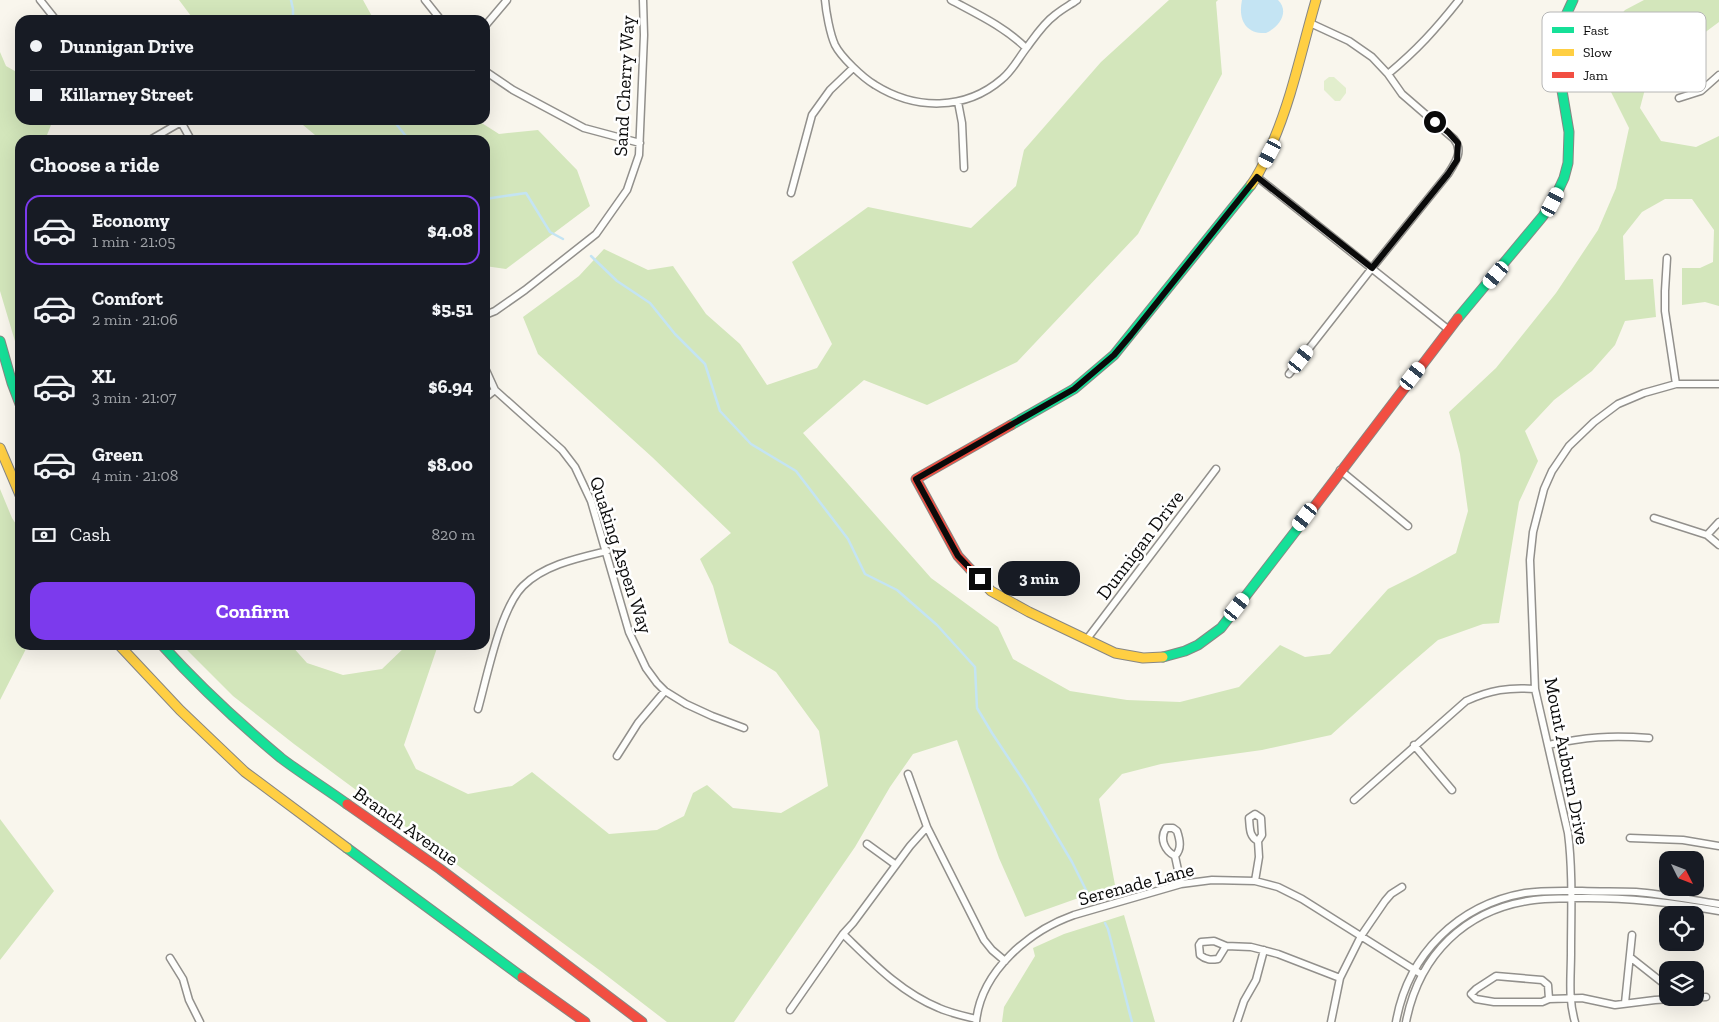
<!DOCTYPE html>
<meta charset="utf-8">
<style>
body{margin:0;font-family:"Zilla Slab",serif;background:#20242c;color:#f1f3f6;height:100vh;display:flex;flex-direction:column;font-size:19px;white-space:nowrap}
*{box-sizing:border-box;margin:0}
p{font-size:16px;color:#9ea1a6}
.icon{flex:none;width:28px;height:28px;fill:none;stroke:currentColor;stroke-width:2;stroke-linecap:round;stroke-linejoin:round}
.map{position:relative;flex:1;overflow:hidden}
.side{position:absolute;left:15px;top:135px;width:475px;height:515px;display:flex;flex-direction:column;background:#171b24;border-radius:15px;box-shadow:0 5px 20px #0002}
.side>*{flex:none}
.top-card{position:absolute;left:15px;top:15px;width:475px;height:110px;border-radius:15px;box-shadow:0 5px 20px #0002;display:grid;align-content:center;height:110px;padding:0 15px;background:#171b24}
.needle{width:32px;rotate:132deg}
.controls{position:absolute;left:1659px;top:851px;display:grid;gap:10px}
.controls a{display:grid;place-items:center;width:45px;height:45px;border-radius:10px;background:#171b24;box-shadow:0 5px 20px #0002;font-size:25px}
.end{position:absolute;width:22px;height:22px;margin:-11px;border:6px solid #0a0a0a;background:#fff;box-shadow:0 0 0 2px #fff}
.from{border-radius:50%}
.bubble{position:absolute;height:35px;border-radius:15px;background:#171b24;box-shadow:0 5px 20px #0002;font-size:16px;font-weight:700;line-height:35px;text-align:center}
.car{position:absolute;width:15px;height:30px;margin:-15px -8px;border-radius:6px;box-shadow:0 0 4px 1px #0007;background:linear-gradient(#fff 24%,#345 0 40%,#fff 0 76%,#345 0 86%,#fff 0)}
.top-card b{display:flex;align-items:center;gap:18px;height:48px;font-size:19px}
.top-card b+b{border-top:1px solid #363941}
.top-card i{width:12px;height:12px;background:#f1f3f6}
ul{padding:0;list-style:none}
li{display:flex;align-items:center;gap:15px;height:70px;margin:0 10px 8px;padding:0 5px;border:2px solid transparent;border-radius:15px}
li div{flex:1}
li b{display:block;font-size:19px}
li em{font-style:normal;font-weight:700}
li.current{border-color:#7c3aed}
li>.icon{width:45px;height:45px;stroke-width:1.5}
h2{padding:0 15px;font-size:22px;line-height:60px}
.pay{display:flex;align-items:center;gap:12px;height:55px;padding:0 15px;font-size:19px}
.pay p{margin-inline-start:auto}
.cta{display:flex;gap:10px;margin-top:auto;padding:10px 15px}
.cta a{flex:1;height:58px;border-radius:15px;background:#7c3aed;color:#fff;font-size:20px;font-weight:700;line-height:58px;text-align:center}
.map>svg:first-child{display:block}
</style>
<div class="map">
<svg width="1719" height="1022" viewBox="0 0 1719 1022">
<rect width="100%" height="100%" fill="#f9f6ed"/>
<path fill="#e2eecd" d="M 1329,77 L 1334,77 L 1346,88 L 1346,93 L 1340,101 L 1335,101 L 1324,90 L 1324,81 Z"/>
<path fill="#d3e6bb" d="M 179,0 L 363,0 L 374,20 L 194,20 Z
M 1169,0 L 1218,0 L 1216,2 L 1222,74 L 1138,234 L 1017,362 L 927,405 L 864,380 L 803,433 L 931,578 L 998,627 L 1013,659 L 1070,691 L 1127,700 L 1180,702 L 1239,687 L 1280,645 L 1305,657 L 1330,654 L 1388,589 L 1416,575 L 1456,553 L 1468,511 L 1460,454 L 1449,412 L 1496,368 L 1556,293 L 1598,230 L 1616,188 L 1629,128 L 1603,76 L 1601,38 L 1625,10 L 1644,0 L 1719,0 L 1719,22 L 1649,74 L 1640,108 L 1661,141 L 1696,147 L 1719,136 L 1719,306 L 1705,302 L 1682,305 L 1682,268 L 1700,268 L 1713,262 L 1714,230 L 1692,199 L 1665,199 L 1642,212 L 1623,236 L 1625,280 L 1653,279 L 1656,317 L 1625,321 L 1615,345 L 1592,371 L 1554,400 L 1525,431 L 1538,461 L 1519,502 L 1499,623 L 1483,624 L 1438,640 L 1402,671 L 1331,735 L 1262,750 L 1161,764 L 1122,774 L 1099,799 L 1115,885 L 1025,917 L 999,858 L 957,740 L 913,754 L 890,787 L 855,847 L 734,1022 L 667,1022 L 602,972 L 294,744 L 233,696 L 182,645 L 291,645 L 307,663 L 343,675 L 382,669 L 407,645 L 438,645 L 404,745 L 416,769 L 468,794 L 512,786 L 532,772 L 609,834 L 657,830 L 684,816 L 693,793 L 707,785 L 733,808 L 781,813 L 828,786 L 819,731 L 776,672 L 729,643 L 713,586 L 700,559 L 731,533 L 652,457 L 538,354 L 523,317 L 579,276 L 604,249 L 648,270 L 673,266 L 706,314 L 740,344 L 767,385 L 817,368 L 832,344 L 792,262 L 868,207 L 971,228 L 1016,186 L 1024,150 L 1101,62 Z
M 0,52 L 6,66 L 20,74 L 20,120 L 53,120 L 45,140 L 20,140 L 20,358 L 0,291 Z
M 297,120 L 477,120 L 499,134 L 538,130 L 577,170 L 590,206 L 506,269 L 485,266 L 485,140 L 321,140 Z
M 0,489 L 12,518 L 20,530 L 20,645 L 28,645 L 0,700 Z
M 0,819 L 54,891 L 0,960 Z
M 1124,915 L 1155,1022 L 1002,1022 L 1004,1007 L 1035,956 L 1033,948 L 1064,934 Z"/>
<path fill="#c4e4f3" d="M 1242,0 L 1278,0 C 1290,12 1279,27 1266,33 C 1245,34 1238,19 1242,0 Z"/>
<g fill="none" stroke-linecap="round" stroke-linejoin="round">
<path stroke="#c4e4f3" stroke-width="2.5" d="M 291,0 L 293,9 L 293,20
M 393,120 L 409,140
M 485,199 L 526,193 L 550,232 L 563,239
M 591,256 L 617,281 L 650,303 L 675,334 L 705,364 L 720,411 L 751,444 L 796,471 L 848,539 L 865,574 L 897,590 L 937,625 L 975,667 L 977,708 L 992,733 L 1027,786 L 1072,862 L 1089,896
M 1105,923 L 1108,929 L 1132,1022"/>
<defs>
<path id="street" d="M 40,0 L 56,20
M 425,0 L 441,20
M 825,0 C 826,12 830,34 835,45 C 841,57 863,78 875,85 C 915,110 965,111 1002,79 C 1013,70 1019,57 1028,46 C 1036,35 1044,23 1055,15 C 1062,9 1070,5 1077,0
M 951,0 C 977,14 1005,27 1026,48
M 485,26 L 507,0
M 485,71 L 513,90 L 584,128 L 640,143
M 1388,74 C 1417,50 1436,29 1459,0
M 1679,98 L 1701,91 L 1719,75
M 958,102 L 962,123 L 964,168
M 180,120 L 191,140
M 150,140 L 181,122
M 1257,177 L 1449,330
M 791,193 L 812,115 L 830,90 L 853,68
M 1667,258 L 1665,291 L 1665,311 L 1676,384
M 485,315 L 495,311 L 525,290 L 596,234 L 627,190 L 639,155 L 644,35 L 643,0
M 485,368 L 495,390 L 562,450 L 575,467 L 591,501 L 629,632 L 646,668 L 657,683 L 665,691 L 686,704 L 712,716 L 744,728
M 1289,374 L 1372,268 L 1448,174 C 1455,163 1464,151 1454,139 L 1402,94 L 1388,74 L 1372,57 L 1349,41 L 1310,23
M 485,398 L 495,390
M 1340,470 L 1408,526
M 1654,518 L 1707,535 L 1719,545
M 1707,535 L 1719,522
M 1087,639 L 1216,469
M 478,709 C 487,677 500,609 523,586 C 544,565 578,558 607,551
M 1414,745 L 1452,790
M 1548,745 C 1585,737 1611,735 1649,738
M 617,756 L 638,723 L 665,691
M 908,774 L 927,827 L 984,940 L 992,950 L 1005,961
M 1354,800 L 1466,701 C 1490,690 1509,687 1535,689
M 1630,838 L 1683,840 L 1719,846
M 867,844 L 896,865
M 1175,856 C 1165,851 1159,839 1166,828 L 1173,828 L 1177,831 C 1180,840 1182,849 1175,856 L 1181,884
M 1255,881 L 1259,857 L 1258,841 C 1249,837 1250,828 1249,818 L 1255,814 L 1261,818 L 1262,835 L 1258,841
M 843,934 C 872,962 900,992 939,1008 C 950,1013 964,1016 976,1019
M 1226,946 L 1218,959 C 1211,960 1206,960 1200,955 L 1199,945 L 1201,942 L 1214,941 L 1226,946 L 1251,947 L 1278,954 L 1340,978
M 1630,957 L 1668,987
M 170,958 L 183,979 L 189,1000 L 200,1022
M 1549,999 L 1548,985 L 1542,980 L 1496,976 L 1476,989 L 1471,994 L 1476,999 L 1494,1002 L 1542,1002 L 1549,999 L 1582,998 L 1615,1005 L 1655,1000 L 1706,997
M 1625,1003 L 1632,935
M 790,1010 L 843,934 L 853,923 L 910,846 L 927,827
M 976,1022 C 981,971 1029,931 1074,915 L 1181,884 L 1212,880 L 1255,881 L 1278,887 L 1302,899 L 1421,974
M 1237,1022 L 1244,1001 L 1256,980 L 1264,950
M 1331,1022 L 1340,978 L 1361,936 L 1385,901 L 1391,894 L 1402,887
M 1396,1022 C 1408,954 1458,905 1525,893 C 1544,890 1563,891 1582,891 C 1600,892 1618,891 1636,892 C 1663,894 1692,900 1719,904
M 1406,1022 C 1419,955 1465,909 1534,900 C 1548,898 1562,899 1576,898 C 1625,897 1670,902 1719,911
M 1575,1022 C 1568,999 1571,976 1571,953 C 1571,913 1573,872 1568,833 L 1535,689 L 1530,560 L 1533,532 L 1544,489 L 1552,471 L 1569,446 L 1594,422 L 1618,404 L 1644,393 L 1676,384 L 1719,384"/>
<path id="fast" d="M 1458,318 L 1543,216 L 1557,193 L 1564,178 L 1568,163 L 1569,132 L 1556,55 L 1561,26 L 1573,0
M 0,341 L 12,383 L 20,404
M 1011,425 L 1074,389 L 1114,355 L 1251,185
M 162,645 C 199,686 239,723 281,758 C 302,774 325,788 347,804
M 1163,657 L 1185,651 L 1198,645 L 1221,628 L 1301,524
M 347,848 L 522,977"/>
<path id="slow" d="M 1251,185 C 1260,173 1266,159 1272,144 C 1292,98 1302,48 1316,0
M 0,448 L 20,495
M 970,569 L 991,591 L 1029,612 L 1115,653 L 1143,658 L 1163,657
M 119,645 L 180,710 L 245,772 L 347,848"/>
<path id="jam" d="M 1301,524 L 1458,318
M 970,569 L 958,556 L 916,479 L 1011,425
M 347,804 L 440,869 L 642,1022
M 522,977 L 585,1022"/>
</defs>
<use href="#street" stroke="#92908c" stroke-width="9"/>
<use href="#fast" stroke="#888783" stroke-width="11"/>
<use href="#slow" stroke="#888783" stroke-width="11"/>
<use href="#jam" stroke="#888783" stroke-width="11"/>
<use href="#street" stroke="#fefefc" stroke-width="6"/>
<use href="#fast" stroke="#16e098" stroke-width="9"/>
<use href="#slow" stroke="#ffcf43" stroke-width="9"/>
<use href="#jam" stroke="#f24e42" stroke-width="9"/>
</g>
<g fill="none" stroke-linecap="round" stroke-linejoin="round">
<path stroke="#0a0a0a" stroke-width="6" d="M 980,579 L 958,556 L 916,479 L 1074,389 L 1114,355 L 1131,335 L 1257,177 L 1372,268 L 1448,174 L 1457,160 L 1458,143 L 1448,132 L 1435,122"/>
</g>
<g text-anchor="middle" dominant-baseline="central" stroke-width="5" stroke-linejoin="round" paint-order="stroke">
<g font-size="19" fill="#0a0a0a" stroke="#fff">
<text transform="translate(624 86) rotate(-87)">Sand Cherry Way</text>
<text transform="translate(1140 545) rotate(-53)">Dunnigan Drive</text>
<text transform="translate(621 555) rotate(72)">Quaking Aspen Way</text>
<text transform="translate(1567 761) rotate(79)">Mount Auburn Drive</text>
<text transform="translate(406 826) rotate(35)">Branch Avenue</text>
<text transform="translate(1136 884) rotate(-15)">Serenade Lane</text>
</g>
</g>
<rect x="1542" y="12" width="164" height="80" rx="8" fill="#fff" stroke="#b6b6b6" stroke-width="1"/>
<rect x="1552" y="27" width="22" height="6" fill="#16e098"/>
<rect x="1552" y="49" width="22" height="7" fill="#ffcf43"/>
<rect x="1552" y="72" width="22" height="6" fill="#f24e42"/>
<g font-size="14" fill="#0a0a0a">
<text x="1583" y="35">Fast</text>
<text x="1583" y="57">Slow</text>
<text x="1583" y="80">Jam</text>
</g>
</svg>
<div class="controls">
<a><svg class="needle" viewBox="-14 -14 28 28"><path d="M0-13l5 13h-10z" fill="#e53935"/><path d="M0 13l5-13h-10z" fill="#9ea1a6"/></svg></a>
<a><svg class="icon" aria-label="locate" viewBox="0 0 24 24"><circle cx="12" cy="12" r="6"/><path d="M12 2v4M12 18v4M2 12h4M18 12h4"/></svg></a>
<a><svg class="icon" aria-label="layers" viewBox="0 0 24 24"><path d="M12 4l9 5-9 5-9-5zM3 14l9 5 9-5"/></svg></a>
</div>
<i class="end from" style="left:1435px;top:122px"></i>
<i class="end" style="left:980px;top:579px"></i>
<div class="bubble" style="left:998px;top:561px;width:82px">3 min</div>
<i class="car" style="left:1270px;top:153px;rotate:208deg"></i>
<i class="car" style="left:1553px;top:202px;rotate:28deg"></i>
<i class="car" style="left:1496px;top:275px;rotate:220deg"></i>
<i class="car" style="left:1301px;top:359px;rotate:38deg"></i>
<i class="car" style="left:1413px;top:376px;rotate:38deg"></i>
<i class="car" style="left:1305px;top:517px;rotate:217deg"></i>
<i class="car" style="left:1237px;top:607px;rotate:38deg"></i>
<div class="top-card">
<b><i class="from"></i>Dunnigan Drive</b>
<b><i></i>Killarney Street</b>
</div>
<section class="side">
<h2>Choose a ride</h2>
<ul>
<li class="current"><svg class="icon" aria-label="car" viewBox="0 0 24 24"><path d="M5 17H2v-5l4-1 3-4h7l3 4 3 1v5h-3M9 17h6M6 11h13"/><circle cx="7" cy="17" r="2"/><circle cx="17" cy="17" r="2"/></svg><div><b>Economy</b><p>1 min · 21:05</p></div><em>$4.08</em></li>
<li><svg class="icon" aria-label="car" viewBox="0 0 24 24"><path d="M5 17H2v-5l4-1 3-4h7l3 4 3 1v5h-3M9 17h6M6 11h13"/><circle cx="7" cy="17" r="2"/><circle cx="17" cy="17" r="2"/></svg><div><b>Comfort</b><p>2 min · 21:06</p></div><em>$5.51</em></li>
<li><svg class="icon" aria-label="car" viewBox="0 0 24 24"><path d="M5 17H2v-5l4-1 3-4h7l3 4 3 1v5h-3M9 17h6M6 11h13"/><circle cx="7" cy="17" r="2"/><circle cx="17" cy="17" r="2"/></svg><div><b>XL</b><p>3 min · 21:07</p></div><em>$6.94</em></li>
<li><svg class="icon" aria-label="car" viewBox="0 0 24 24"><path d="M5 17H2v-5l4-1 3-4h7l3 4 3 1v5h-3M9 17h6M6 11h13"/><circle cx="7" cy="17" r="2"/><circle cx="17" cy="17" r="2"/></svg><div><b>Green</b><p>4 min · 21:08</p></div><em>$8.00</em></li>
</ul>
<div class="pay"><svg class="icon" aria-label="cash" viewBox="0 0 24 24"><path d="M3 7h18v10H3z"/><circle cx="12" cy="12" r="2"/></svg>Cash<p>820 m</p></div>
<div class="cta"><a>Confirm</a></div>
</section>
</div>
